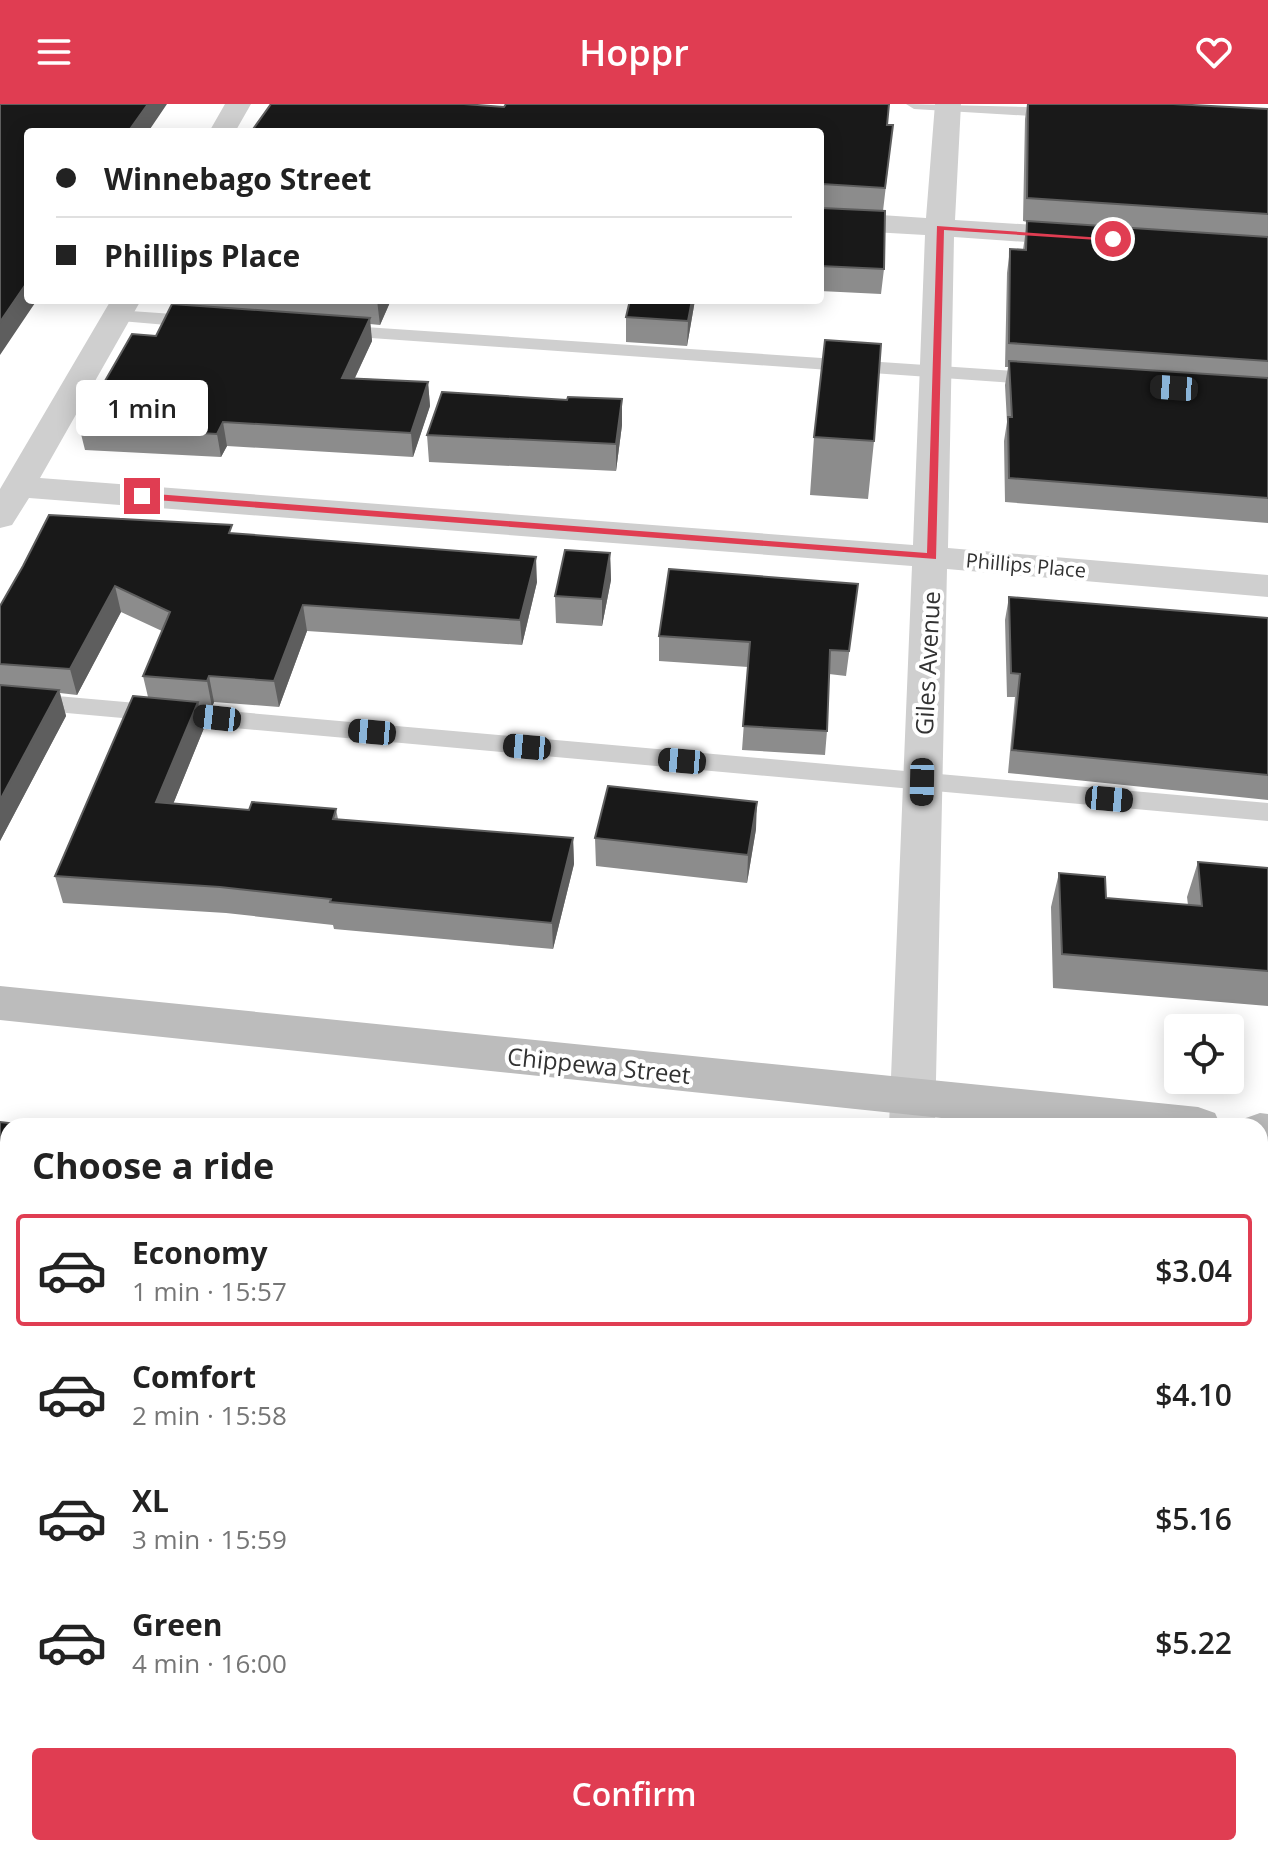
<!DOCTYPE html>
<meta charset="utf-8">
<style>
body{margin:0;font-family:"Open Sans",sans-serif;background:#f2f2f2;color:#222;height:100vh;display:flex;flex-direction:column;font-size:30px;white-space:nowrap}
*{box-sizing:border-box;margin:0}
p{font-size:26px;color:#767676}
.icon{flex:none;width:44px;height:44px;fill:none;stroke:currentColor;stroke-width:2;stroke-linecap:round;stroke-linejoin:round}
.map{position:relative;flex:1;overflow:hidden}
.details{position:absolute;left:0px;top:1014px;width:1268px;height:738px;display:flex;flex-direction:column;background:#fff;border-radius:24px 24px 0 0;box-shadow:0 4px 20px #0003}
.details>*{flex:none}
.hud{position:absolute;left:24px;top:24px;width:800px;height:176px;border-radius:8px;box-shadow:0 4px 20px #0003;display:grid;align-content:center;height:176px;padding:0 32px;background:#fff}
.tools{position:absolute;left:1164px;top:910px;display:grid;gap:16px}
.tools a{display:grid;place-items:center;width:80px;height:80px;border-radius:8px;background:#fff;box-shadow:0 4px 20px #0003;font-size:40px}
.end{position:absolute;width:36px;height:36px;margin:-18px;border:10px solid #e03d52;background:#fff;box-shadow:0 0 0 4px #fff}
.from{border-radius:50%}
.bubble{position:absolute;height:56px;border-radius:8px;background:#fff;box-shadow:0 4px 20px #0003;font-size:26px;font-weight:600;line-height:56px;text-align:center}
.car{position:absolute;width:24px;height:48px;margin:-24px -12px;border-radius:10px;box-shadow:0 0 6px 2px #0007;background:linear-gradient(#222 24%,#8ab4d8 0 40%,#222 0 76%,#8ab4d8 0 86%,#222 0)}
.hud b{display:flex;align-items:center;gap:28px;height:76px;font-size:30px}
.hud b+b{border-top:2px solid #e0e0e0}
.hud i{width:20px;height:20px;background:#222}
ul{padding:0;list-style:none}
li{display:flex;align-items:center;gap:24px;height:112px;margin:0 16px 12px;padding:0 16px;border:4px solid transparent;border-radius:8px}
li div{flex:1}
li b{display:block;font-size:30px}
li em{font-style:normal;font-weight:600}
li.on{border-color:#e03d52}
li>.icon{width:72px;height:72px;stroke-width:1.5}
h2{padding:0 32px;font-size:36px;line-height:96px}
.primary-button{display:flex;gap:16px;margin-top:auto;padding:16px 32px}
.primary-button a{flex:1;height:92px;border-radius:8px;background:#e03d52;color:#fff;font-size:32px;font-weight:600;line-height:92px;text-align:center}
header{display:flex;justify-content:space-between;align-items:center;height:104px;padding:0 32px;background:#e03d52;color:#fff;font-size:36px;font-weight:600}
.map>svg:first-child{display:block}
</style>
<header><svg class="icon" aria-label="menu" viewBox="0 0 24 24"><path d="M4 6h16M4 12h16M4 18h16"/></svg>Hoppr<svg class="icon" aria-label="heart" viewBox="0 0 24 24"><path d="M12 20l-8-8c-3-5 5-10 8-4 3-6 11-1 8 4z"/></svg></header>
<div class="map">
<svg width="1268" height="1751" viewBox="0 0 1268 1751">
<rect width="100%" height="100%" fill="#fff"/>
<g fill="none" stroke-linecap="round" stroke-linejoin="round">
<path fill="#cfcfcf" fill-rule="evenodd" d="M 906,0 L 1064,4 L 1072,9 L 1064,14 L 914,5 Z
M 116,206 L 202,212 L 212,218 L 202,224 L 109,216 L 106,212 Z
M 335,221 L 1044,269 L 1054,275 L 1044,281 L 328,231 L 325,227 Z
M 0,587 L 1268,699 L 1268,717 L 0,603 Z
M 1260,1487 L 1268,1488 L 1268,1522 L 1260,1521 Z"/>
<path fill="#cfcfcf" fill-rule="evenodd" d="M 225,0 L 251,0 L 235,28 L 209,28 Z
M 935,0 L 961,0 L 955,116 L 1085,124 L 1095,127 L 1099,133 L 1095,139 L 1085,142 L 954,133 L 948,444 L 1268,471 L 1268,493 L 947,465 L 935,1022 L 889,1022 L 912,462 L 29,394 L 12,421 L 0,424 L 0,385 L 111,196 L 141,196 L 40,374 L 913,441 L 925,131 L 820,125 L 820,107 L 926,114 Z
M 852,1744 L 914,1744 L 913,1751 L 851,1751 Z"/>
<path fill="#bcbcbc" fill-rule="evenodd" d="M 0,882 L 1198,1003 L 1215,1009 L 1221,1022 L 1019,1022 L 0,916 Z
M 1260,1009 L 1268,1010 L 1268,1048 L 1260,1047 L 1260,1022 L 1240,1022 L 1243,1015 Z"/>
</g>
<path fill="#8c8c8c" d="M 1027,0 L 1175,0 L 1268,5 L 1268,419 L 1005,398 L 1004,337 L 1007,318 L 1005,281 L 1008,263 L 1005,263 L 1007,169 L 1010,145 L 1023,146 L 1027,118 L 1023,117 L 1025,15 Z
M 504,3 L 893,21 L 883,107 L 884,165 L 881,190 L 820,187 L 820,28 Z
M 183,196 L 391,196 L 380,221 L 370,220 L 372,237 L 355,274 L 428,278 L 430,302 L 413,353 L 227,342 L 221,353 L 85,346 L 79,322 L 156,232 L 184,201 Z
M 630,196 L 695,196 L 687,242 L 626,238 L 626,213 Z
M 779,196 L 812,196 L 811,198 Z
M 622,295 L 622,321 L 616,367 L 429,358 L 427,331 L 567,296 Z
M 814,333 L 874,337 L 868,395 L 810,391 Z
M 234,429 L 537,478 L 522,541 L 307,527 L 279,603 L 214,598 L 212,603 L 199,602 L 204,624 L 173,700 L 249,706 L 336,705 L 338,715 L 573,734 L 574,760 L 553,845 L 334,825 L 333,821 L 226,809 L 63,799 L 55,772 L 148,593 L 143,572 L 162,527 L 121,508 L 77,591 L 60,589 L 66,612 L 0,737 L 0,502 Z
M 610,449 L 611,476 L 602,522 L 556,519 L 555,492 Z
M 1009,493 L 1268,514 L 1268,696 L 1008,669 L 1015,593 L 1007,593 L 1005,516 Z
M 855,504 L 846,572 L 829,570 L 827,627 L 825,651 L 742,646 L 748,563 L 659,557 L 659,532 Z
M 756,725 L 747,779 L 596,762 L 595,734 Z
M 1198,758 L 1268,764 L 1268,902 L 1053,884 L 1051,803 L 1059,769 L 1106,794 L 1188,801 L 1187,793 Z
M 0,1018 L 8,1022 L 8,1163 L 0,1162 Z
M 0,1237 L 8,1238 L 8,1449 L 0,1448 Z
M 1260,1524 L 1268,1525 L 1268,1610 L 1260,1609 Z"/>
<path fill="#5e5e5e" d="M 148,0 L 167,0 L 148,28 L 128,28 Z
M 28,177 L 28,196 L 37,196 L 0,251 L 0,218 Z
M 377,196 L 391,196 L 380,221 Z
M 692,196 L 695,196 L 687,242 L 688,217 Z
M 370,214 L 372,237 L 344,297 L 342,274 Z
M 428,278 L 430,302 L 413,353 L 411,329 Z
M 622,295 L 622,321 L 616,367 L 616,340 Z
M 223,318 L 227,342 L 221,353 L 217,330 Z
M 610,449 L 611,476 L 602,522 L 602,495 Z
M 536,453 L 537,478 L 522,541 L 520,516 Z
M 115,482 L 121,508 L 77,591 L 70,565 Z
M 303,501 L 307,527 L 279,603 L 274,577 Z
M 209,572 L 214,598 L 212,603 L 207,577 Z
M 59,586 L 66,612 L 0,737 L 0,696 Z
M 198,598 L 204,624 L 163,725 L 156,698 Z
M 757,698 L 756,725 L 747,779 L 748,751 Z
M 573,734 L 574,760 L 553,845 L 552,819 Z
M 8,1590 L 8,1614 L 3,1605 Z"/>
<path fill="#191919" stroke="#5e5e5e" stroke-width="2" d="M 0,0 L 148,0 L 128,28 L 28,28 L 28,177 L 0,218 Z
M 271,0 L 464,0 L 504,3 L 506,0 L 889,0 L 887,21 L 893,21 L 885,84 L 822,80 L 820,82 L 820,28 L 251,28 Z
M 1028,0 L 1173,0 L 1268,5 L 1268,110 L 1027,94 Z
M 820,92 L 822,104 L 885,107 L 884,165 L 820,162 Z
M 1027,117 L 1268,133 L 1268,257 L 1009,239 L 1010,145 L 1026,146 Z
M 630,196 L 692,196 L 688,217 L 626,213 Z
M 172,200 L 370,214 L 342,274 L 428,278 L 411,329 L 223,318 L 217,330 L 79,322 L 132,230 L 156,232 Z
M 825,236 L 881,240 L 874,337 L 814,333 Z
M 1009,257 L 1268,274 L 1268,394 L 1009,374 L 1008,313 L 1012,313 Z
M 442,288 L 567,296 L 568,293 L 622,295 L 616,340 L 427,331 Z
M 49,411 L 232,421 L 229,429 L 536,453 L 520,516 L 303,501 L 274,577 L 209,572 L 207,577 L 143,572 L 170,508 L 115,482 L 70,565 L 0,560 L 0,502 L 23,462 Z
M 565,446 L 610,449 L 602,495 L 555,492 Z
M 669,465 L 858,480 L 849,547 L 830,546 L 827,627 L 743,622 L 750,538 L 659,532 Z
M 1009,493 L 1268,514 L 1268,671 L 1012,646 L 1020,570 L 1011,569 Z
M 0,581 L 59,586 L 0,696 Z
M 133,592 L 198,598 L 156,698 L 249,706 L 252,698 L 336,705 L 333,715 L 573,734 L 552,819 L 330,798 L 331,795 L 220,783 L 55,772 Z
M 608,682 L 757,698 L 748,751 L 595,734 Z
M 1198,758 L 1268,764 L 1268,867 L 1062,850 L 1059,769 L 1105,773 L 1106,794 L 1202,802 Z
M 0,1018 L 34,1022 L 8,1022 L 8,1140 L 0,1139 Z
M 0,1237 L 8,1238 L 8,1428 L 0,1428 Z
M 1260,1524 L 1268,1525 L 1268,1598 L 1260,1598 Z
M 0,1576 L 8,1577 L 8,1590 L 3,1605 L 8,1606 L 8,1744 L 772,1744 L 772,1751 L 0,1751 Z"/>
<path fill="#e03d52" d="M 937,122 L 1117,135 L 1113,137 L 944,126 L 936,455 L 142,395 L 137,392 L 142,389 L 927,449 Z"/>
<g text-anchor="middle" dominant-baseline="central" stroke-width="8" stroke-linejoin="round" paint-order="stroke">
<g font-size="20" fill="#323232" stroke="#fff">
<text transform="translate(1026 461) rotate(5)">Phillips Place</text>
</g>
<g font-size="24" fill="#323232" stroke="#fff">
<text transform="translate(927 559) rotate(-87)">Giles Avenue</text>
<text transform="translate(599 961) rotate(6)">Chippewa Street</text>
</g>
</g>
</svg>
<div class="tools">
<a><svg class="icon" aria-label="locate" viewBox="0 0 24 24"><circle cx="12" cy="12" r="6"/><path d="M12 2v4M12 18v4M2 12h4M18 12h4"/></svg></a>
</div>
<i class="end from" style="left:1113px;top:135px"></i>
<i class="end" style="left:142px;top:392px"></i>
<div class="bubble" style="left:76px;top:276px;width:132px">1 min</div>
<i class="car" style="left:1174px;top:284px;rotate:274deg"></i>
<i class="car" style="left:217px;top:614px;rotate:276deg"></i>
<i class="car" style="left:372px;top:628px;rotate:275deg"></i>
<i class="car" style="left:527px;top:643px;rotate:275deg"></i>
<i class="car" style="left:682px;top:657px;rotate:275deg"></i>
<i class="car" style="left:922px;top:678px;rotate:181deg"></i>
<i class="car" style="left:1109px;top:695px;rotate:95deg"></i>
<div class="hud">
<b><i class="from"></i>Winnebago Street</b>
<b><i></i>Phillips Place</b>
</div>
<section class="details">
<h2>Choose a ride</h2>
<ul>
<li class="on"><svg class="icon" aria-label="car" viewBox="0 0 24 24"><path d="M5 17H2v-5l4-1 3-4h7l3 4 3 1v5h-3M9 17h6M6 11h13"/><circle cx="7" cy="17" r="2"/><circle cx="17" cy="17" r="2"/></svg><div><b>Economy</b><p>1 min · 15:57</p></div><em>$3.04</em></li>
<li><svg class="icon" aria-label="car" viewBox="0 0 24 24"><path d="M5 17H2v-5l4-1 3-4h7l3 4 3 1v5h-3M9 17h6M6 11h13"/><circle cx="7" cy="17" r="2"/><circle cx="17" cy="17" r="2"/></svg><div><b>Comfort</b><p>2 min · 15:58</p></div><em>$4.10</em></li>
<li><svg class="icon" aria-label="car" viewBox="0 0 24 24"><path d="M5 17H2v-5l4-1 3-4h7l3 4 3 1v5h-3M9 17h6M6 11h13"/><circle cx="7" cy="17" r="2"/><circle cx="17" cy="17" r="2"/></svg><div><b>XL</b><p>3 min · 15:59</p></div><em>$5.16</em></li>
<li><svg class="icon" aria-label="car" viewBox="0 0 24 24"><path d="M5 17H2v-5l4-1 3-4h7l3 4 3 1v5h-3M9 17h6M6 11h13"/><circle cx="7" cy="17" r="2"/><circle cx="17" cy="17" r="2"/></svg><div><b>Green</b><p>4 min · 16:00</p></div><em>$5.22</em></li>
</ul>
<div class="primary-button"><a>Confirm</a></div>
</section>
</div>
